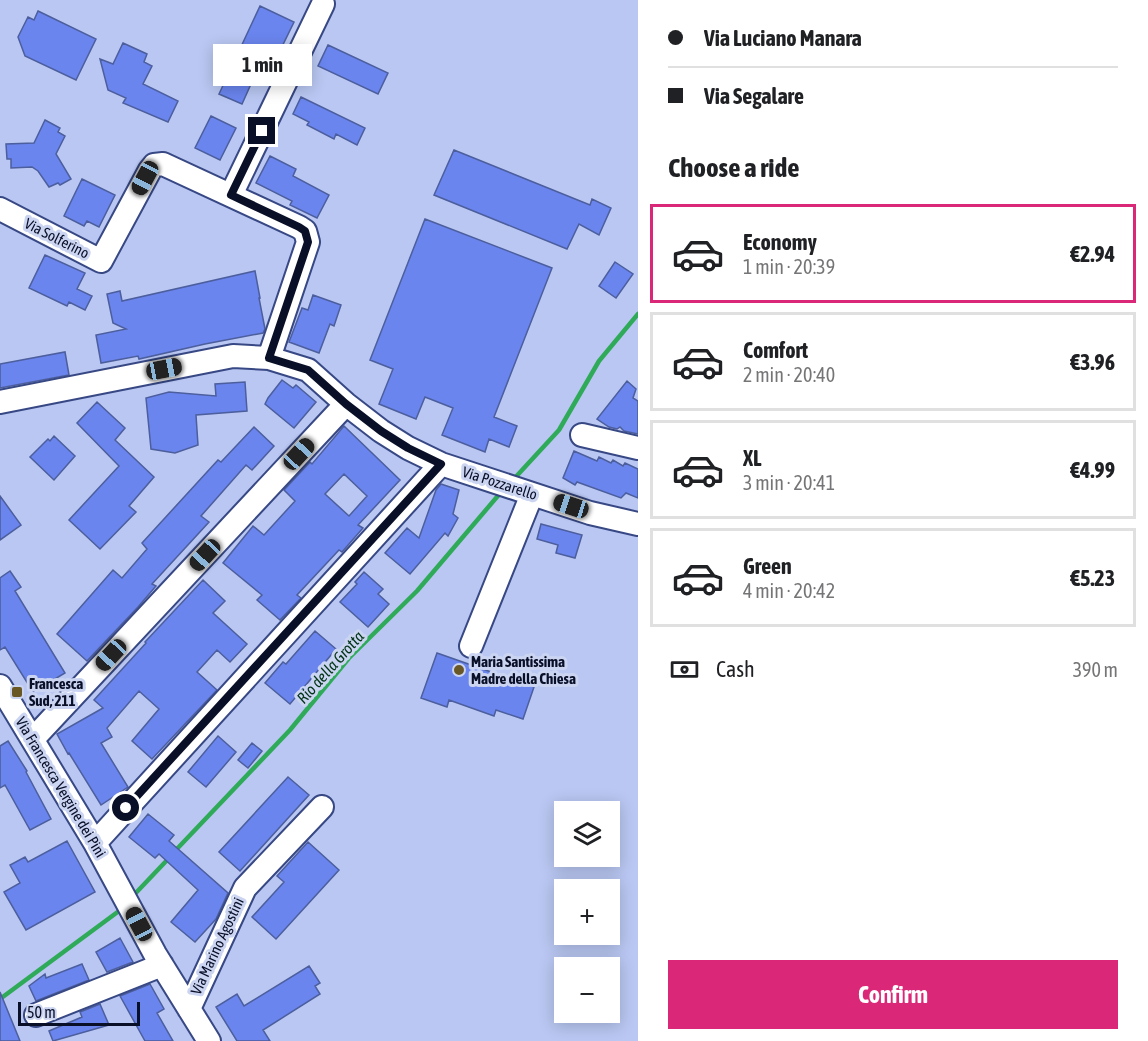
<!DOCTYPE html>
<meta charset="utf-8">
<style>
body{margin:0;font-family:"Asap Condensed",sans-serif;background:#f2f2f2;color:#202124;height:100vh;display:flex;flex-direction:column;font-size:22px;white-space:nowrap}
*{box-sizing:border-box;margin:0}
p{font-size:20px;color:#757577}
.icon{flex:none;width:33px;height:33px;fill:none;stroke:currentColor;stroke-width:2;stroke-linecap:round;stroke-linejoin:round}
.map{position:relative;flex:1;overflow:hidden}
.sheet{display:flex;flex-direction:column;background:#fff;width:510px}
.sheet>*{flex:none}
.hud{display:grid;align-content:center;height:132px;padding:0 30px;background:#fff}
.tools{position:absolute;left:554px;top:801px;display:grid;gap:12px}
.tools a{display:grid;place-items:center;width:66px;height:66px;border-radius:0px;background:#fff;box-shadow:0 3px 15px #0003;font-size:30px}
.scale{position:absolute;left:18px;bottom:15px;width:122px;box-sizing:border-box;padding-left:6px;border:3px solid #090f27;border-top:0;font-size:16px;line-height:21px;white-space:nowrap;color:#090f27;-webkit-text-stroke:4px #cbd5f2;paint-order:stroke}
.end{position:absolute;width:27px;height:27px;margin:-14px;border:8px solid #090f27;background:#fff;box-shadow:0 0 0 3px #fff}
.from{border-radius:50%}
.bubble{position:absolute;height:42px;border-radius:0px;background:#fff;box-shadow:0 3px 15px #0003;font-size:20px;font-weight:700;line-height:42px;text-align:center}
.car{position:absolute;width:18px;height:36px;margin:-18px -9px;border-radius:8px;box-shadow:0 0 4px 2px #0007;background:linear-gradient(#222 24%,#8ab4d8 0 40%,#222 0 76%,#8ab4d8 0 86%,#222 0)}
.hud b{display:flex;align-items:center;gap:21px;height:57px;font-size:22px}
.hud b+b{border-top:2px solid #e0e0e0}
.hud i{width:15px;height:15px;background:#202124}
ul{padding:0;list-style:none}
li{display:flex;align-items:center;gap:18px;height:99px;margin:0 12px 9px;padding:0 18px;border:3px solid #e0e0e0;border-radius:0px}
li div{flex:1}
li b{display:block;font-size:22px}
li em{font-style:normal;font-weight:700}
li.current{border-color:#db2777}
li>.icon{width:54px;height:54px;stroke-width:1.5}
h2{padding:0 30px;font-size:27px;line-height:72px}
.pay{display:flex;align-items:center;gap:15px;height:66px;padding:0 30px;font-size:22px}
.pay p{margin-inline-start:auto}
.action{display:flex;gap:12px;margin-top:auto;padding:12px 30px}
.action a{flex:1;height:69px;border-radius:0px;background:#db2777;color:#fff;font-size:24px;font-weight:700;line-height:69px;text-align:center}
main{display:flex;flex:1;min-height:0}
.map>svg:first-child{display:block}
</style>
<main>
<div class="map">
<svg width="638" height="1041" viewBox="0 0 638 1041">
<rect width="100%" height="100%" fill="#b9c7f2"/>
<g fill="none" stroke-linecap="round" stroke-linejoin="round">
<path stroke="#2faa59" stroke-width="4.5" d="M 512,481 L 559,430 L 599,361 L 638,314
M 175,851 L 290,730 L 349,658 L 417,591 L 502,491
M 132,897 L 170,857
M 0,999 L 123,908"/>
</g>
<path fill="#6a85ee" stroke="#4c5e9d" stroke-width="1.5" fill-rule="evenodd" d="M 260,6 L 294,22 L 275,61 L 264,55 L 242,104 L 219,94 Z
M 38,11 L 96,39 L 76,80 L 25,56 L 18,37 L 28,17 L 34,20 Z
M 123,43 L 147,54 L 144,62 L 152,66 L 143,84 L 178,101 L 168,122 L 123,103 L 126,98 L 108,90 L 100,59 L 113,64 Z
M 328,45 L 388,73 L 378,94 L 318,66 Z
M 301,97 L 365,128 L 357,145 L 336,134 L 334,139 L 307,125 L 309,122 L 293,114 Z
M 211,116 L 236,128 L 220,160 L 195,148 Z
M 45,120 L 60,128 L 58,132 L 65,136 L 56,154 L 71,179 L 60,185 L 58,183 L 49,187 L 38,171 L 32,167 L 11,168 L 11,159 L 7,159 L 6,144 L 34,143 Z
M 454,150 L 590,205 L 592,199 L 611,208 L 599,235 L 579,224 L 567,249 L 434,195 Z
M 270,156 L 296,169 L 293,176 L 329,195 L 317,218 L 290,205 L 292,201 L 256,183 Z
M 82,179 L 115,195 L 99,227 L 87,221 L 84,226 L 64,216 Z
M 425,219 L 552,268 L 494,417 L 517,426 L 509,447 L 489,439 L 485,452 L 442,435 L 453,408 L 425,397 L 416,419 L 379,404 L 393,369 L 370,360 Z
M 45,255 L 85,273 L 77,289 L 92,296 L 85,310 L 69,302 L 67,306 L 29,288 Z
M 615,262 L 633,274 L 616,298 L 599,286 Z
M 255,271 L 260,298 L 259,298 L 265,329 L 263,333 L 205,344 L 139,359 L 138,356 L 101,363 L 96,335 L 126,329 L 113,323 L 107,294 L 120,291 L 122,301 Z
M 313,295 L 341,305 L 334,326 L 330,324 L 319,353 L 289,342 L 302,308 L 308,310 Z
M 65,352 L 69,375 L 0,388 L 0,364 Z
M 282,380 L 293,388 L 296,385 L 316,402 L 294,428 L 265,404 L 268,398 Z
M 627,381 L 636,389 L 633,398 L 638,401 L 638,434 L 624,431 L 620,427 L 617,429 L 609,427 L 597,419 Z
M 245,382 L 247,411 L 196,415 L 198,445 L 175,453 L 151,449 L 146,398 L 169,392 L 216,396 L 215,384 Z
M 97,402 L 125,428 L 115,440 L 154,477 L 129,506 L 136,512 L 100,549 L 69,520 L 119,466 L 77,423 Z
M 344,426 L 400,480 L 358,525 L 363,528 L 342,552 L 339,550 L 297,595 L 301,598 L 280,620 L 257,600 L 262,595 L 223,563 L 253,526 L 264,535 L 295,501 L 284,490 L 310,462 L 312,464 ZM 344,474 L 367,496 L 349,516 L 325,494 Z
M 254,427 L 274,446 L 252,470 L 246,465 L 201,516 L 209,522 L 152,584 L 156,586 L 138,607 L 87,661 L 57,634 L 113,570 L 122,578 L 147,549 L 142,543 L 218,460 L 221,462 Z
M 54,436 L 75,456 L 54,480 L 30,457 L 48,439 L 50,441 Z
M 574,451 L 597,461 L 599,457 L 611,463 L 613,460 L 623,466 L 625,463 L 638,469 L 638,498 L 626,493 L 621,498 L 577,482 L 575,485 L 563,478 Z
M 441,484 L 459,490 L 453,514 L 458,518 L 448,536 L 445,533 L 410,574 L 385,553 L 407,528 L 419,538 L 436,490 Z
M 0,496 L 21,525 L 0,540 Z
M 541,524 L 582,535 L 575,558 L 556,553 L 558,545 L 537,539 Z
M 10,571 L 21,587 L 15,591 L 65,673 L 33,692 L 5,647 L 0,650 L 0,578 Z
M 364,572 L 383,589 L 378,594 L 389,604 L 368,627 L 340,602 L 357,584 L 355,582 Z
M 203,580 L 225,601 L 213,613 L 247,644 L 230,662 L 217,650 L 197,672 L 217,690 L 152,759 L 132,741 L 159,709 L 139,691 L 107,728 L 112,737 L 101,743 L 128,787 L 101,805 L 69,753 L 68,754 L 57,734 L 103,708 L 94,700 L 146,643 L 145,642 Z
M 315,631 L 336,649 L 290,704 L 265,683 L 283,662 L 286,664 Z
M 437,653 L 534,687 L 523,719 L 496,710 L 494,716 L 449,700 L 447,707 L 421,698 Z
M 218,736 L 236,752 L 206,787 L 188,772 Z
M 8,741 L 27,771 L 26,772 L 51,819 L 30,830 L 5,785 L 0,788 L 0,746 Z
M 252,743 L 262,751 L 248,768 L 238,760 Z
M 288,777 L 309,795 L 240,871 L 219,852 Z
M 148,814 L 174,835 L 169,841 L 228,893 L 216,919 L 195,942 L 171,922 L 198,890 L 159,854 L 155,858 L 129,837 Z
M 67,841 L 95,892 L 26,930 L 4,892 L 20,883 L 10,865 L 25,857 L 28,862 Z
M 308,842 L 339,870 L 276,939 L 252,917 L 284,882 L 277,876 Z
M 120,938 L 133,962 L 107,972 L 96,952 Z
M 82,964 L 89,980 L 36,1001 L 29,986 L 45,974 L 46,978 Z
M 309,966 L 320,983 L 315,986 L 320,994 L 263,1030 L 270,1041 L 237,1041 L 216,1007 L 237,994 L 244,1006 Z
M 150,984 L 164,1009 L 157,1013 L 173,1041 L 145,1041 L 120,996 Z
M 0,992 L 20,1041 L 0,1041 Z
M 100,1004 L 109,1025 L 53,1041 L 49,1031 L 82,1017 L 80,1012 Z"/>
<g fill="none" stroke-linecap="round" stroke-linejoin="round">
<defs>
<path id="minor" d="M 231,195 L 323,4
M 0,209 L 101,261 L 150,170 L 154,165 L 163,164 L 299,227 L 305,231 L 308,242 L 269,358
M 0,402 L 233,356 L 269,358 L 308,370 L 346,404 L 381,431 L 408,448 L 441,464 L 590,513 L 638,524
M 582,435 L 638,448
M 471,646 L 532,494
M 0,686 L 95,843 L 155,954 L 209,1041
M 33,739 L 346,404
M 95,843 L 441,464
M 189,1009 L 245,888 L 322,807
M 36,1015 L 162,965"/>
</defs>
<use href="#minor" stroke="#374884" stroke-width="26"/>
<use href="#minor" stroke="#fff" stroke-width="22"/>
</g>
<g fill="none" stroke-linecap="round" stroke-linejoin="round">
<path stroke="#090f27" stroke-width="8" d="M 126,808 L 441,464 L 408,448 L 381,431 L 346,404 L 308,370 L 269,358 L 308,242 L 305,231 L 299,227 L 231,195 L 262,131"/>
</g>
<g fill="#695826" stroke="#cbd5f2" stroke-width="2">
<circle cx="459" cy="670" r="6"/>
<rect x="11" y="686" width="12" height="12" rx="3"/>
</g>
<g text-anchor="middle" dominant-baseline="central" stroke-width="6" stroke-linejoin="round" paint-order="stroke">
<g font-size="15" fill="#090f27" stroke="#cbd5f2">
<text transform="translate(57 238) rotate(27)">Via Solferino</text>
<text transform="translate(500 483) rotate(18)">Via Pozzarello</text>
<text transform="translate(61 787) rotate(59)">Via Francesca Vergine dei Pini</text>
<text transform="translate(217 946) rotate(-65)">Via Marino Agostini</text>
</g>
<g font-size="15" font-weight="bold" fill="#090f27" stroke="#cbd5f2" text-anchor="start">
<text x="471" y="661">Maria Santissima<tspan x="471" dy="17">Madre della Chiesa</tspan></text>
<text x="29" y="683">Francesca<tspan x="29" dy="17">Sud, 211</tspan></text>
</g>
<g font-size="16" font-style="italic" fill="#013314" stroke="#cbd5f2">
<text transform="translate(330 667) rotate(-48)">Rio della Grotta</text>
</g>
</g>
</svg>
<div class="tools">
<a><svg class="icon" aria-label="layers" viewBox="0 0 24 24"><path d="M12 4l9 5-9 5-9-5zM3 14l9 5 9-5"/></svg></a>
<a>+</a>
<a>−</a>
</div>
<div class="scale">50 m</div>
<i class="end from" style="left:126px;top:808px"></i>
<i class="end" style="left:262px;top:131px"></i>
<div class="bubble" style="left:213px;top:44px;width:99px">1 min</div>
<i class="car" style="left:145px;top:178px;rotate:208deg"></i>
<i class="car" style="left:164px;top:369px;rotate:79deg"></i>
<i class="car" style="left:299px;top:454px;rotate:43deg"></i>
<i class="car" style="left:571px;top:506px;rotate:288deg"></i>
<i class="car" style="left:205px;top:555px;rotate:223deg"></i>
<i class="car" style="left:111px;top:655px;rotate:223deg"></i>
<i class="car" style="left:139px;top:924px;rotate:332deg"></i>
</div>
<section class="sheet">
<div class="hud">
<b><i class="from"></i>Via Luciano Manara</b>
<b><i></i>Via Segalare</b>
</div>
<h2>Choose a ride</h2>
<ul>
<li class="current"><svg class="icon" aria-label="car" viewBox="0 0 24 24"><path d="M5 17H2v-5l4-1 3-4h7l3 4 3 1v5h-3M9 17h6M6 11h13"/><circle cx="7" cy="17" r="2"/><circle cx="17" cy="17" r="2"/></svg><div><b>Economy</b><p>1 min · 20:39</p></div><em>€2.94</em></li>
<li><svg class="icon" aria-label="car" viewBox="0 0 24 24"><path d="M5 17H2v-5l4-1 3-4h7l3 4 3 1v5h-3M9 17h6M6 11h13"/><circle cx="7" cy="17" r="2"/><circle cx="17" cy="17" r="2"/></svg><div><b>Comfort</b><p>2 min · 20:40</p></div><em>€3.96</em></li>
<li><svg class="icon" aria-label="car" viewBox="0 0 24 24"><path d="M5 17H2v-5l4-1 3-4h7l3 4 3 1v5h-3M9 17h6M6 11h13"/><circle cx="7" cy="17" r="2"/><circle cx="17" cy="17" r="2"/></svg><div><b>XL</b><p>3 min · 20:41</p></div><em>€4.99</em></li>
<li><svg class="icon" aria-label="car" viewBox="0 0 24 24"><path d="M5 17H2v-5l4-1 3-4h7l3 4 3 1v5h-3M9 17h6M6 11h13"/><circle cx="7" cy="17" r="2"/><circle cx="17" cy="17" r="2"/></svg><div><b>Green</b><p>4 min · 20:42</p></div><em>€5.23</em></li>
</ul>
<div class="pay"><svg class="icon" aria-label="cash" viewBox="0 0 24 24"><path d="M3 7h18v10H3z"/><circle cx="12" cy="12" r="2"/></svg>Cash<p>390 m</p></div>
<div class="action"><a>Confirm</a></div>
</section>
</main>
